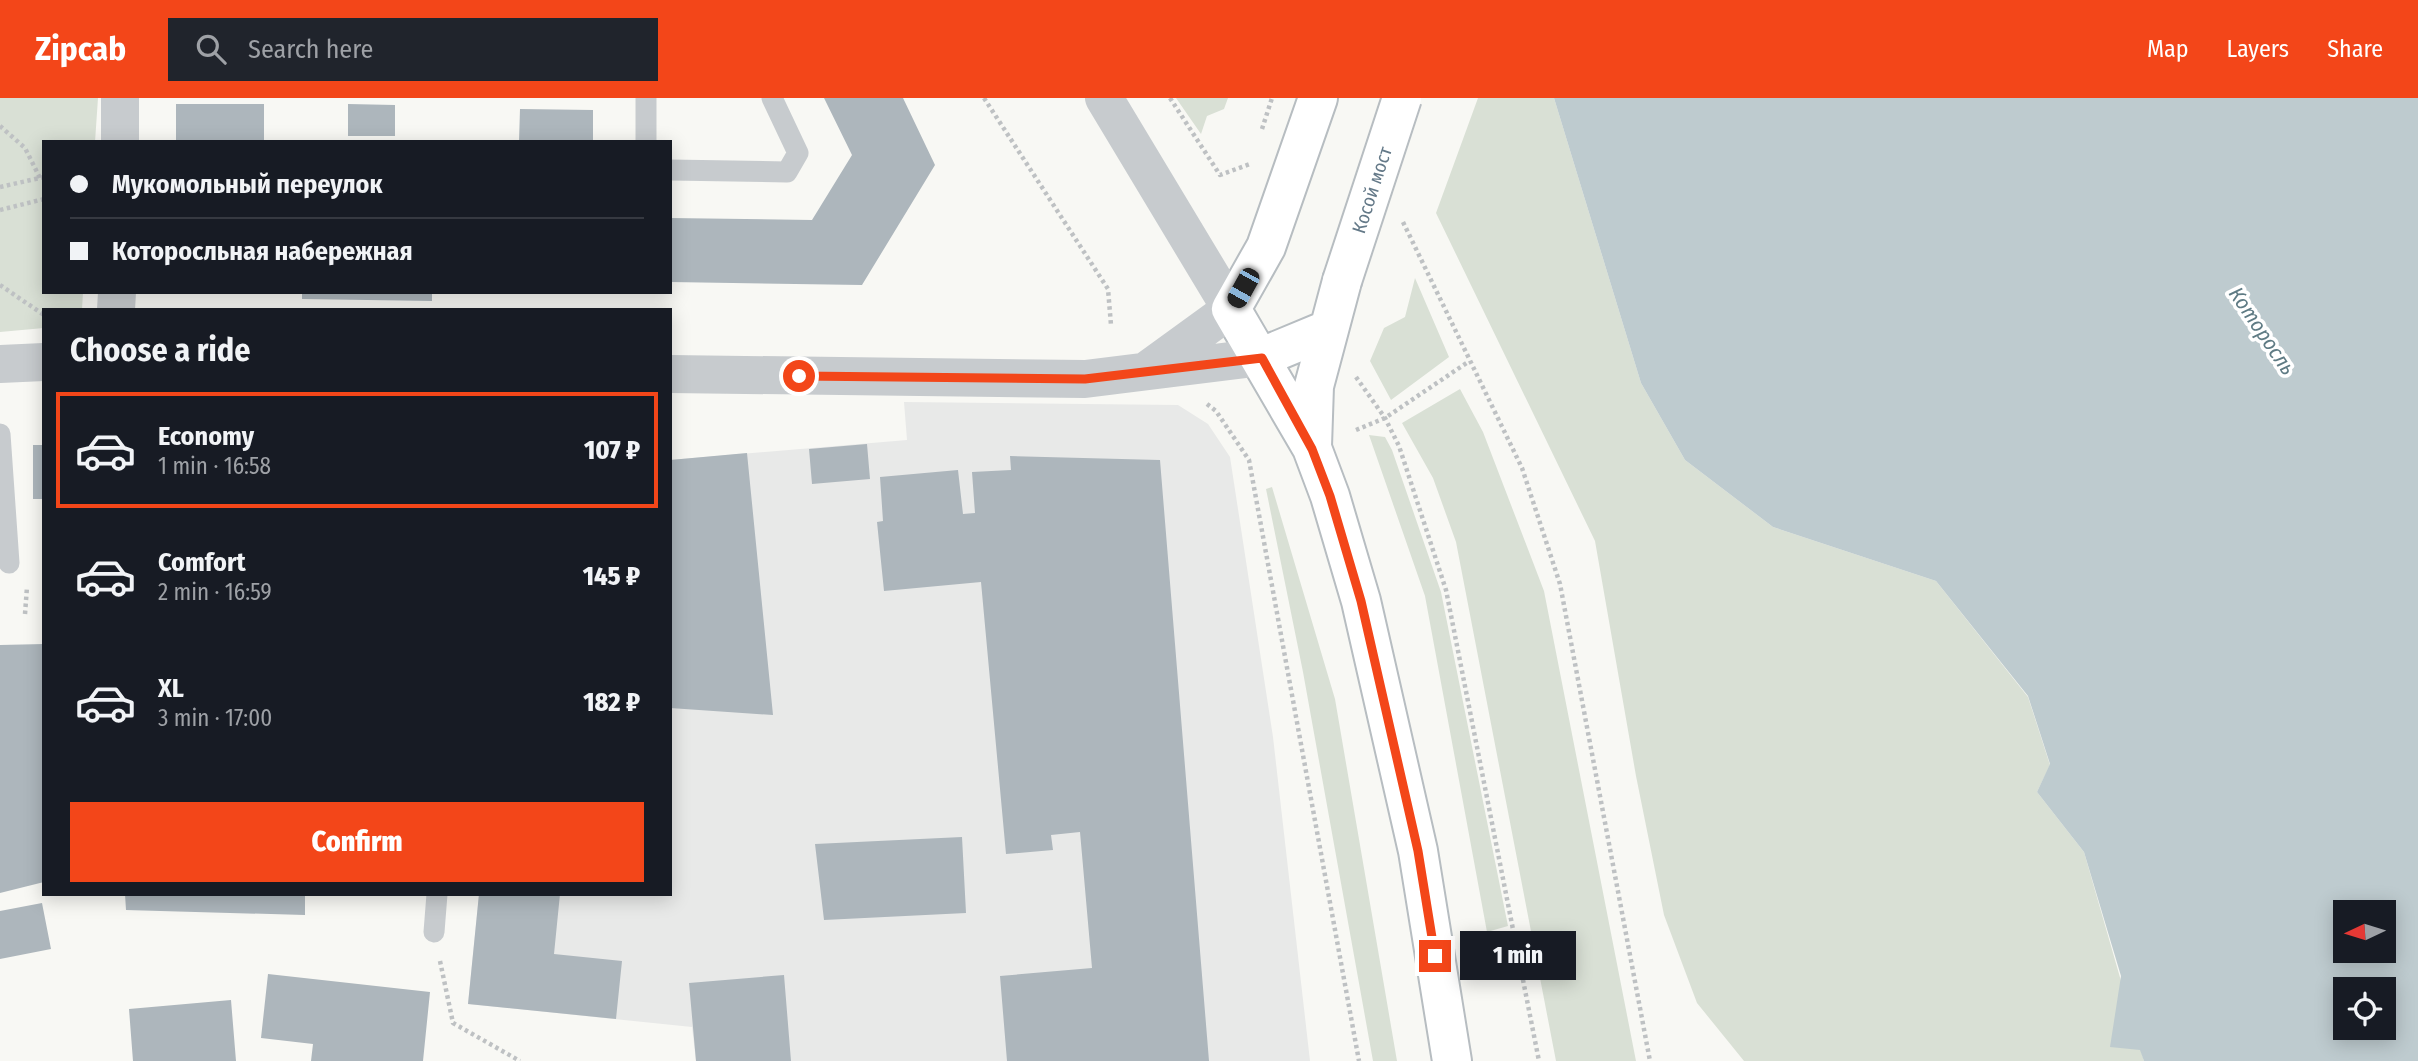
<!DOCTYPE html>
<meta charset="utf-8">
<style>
body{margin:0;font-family:"Fira Sans Condensed",sans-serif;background:#20242c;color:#f1f3f6;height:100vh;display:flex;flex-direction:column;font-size:26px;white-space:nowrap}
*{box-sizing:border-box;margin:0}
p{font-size:23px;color:#9ea1a6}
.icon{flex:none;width:38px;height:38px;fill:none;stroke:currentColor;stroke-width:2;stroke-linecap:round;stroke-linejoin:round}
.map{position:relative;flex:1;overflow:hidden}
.details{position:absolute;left:42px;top:210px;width:630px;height:588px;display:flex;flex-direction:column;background:#171b24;border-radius:0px;box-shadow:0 4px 18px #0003}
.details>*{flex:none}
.guide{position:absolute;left:42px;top:42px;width:630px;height:154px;border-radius:0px;box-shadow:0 4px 18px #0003;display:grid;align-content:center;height:154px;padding:0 28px;background:#171b24}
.needle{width:46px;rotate:266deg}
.controls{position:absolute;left:2333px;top:802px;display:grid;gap:14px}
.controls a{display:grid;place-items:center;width:63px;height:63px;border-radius:0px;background:#171b24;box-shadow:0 4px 18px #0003;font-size:35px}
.end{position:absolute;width:32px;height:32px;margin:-16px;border:9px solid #f34619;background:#fff;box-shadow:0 0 0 4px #fff}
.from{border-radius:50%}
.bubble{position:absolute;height:49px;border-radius:0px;background:#171b24;box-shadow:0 4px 18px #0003;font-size:23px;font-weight:800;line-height:49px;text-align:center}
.car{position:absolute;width:21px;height:42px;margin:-21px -10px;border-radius:9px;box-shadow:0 0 5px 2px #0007;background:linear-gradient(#222 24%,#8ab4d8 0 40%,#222 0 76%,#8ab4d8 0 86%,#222 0)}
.guide b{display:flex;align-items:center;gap:24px;height:66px;font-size:26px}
.guide b+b{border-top:2px solid #363941}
.guide i{width:18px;height:18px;background:#f1f3f6}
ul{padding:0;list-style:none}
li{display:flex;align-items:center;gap:21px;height:116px;margin:0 14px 10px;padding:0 14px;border:4px solid transparent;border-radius:0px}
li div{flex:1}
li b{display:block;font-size:26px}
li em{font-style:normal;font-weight:800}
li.on{border-color:#f34619}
li>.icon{width:63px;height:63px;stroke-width:1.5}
h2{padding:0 28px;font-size:32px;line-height:84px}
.cta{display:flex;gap:14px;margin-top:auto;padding:14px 28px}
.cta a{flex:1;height:80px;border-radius:0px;background:#f34619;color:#fff;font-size:28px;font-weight:800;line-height:80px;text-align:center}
header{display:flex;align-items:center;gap:42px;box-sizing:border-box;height:98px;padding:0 35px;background:#f34619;color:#fff}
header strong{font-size:33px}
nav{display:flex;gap:38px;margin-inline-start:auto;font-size:24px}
.search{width:490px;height:63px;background:#20242c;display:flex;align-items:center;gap:18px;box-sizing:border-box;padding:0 24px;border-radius:0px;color:#9ea1a6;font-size:26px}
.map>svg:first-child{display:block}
</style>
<header>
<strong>Zipcab</strong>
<div class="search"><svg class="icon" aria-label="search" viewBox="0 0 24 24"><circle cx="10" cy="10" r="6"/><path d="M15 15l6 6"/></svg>Search here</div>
<nav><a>Map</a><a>Layers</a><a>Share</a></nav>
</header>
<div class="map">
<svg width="2418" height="963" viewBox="0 0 2418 963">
<rect width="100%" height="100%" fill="#f8f8f4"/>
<path fill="#e8e9e8" d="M 904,304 L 1178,307 L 1208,326 L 1230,359 L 1273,639 L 1310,963 L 696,963 L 692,929 L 468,906 L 479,796 L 670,796 L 670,362 L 907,342 Z"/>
<path fill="#d9e0d5" d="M 0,0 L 98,0 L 95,44 L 44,44 L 44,194 L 83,194 L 82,212 L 44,212 L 44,230 L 0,234 Z
M 1176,0 L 1228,0 L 1224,11 L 1207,18 L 1201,36 Z
M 1478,0 L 1554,0 L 1641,285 L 1685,362 L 1773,429 L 1936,483 L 2028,599 L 2050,667 L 2037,694 L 2084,754 L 2144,963 L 1744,963 L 1697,905 L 1664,817 L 1636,678 L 1595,443 L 1436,115 Z
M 1415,180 L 1449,259 L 1391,302 L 1370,263 L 1384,230 L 1405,219 Z
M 1460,291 L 1483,334 L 1544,493 L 1636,963 L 1556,963 L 1456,444 L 1433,380 L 1402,325 Z
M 1369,337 L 1385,339 L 1392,352 L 1441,494 L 1508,828 L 1487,834 L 1425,498 Z
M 1272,389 L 1335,601 L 1397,963 L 1373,963 L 1303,574 L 1266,391 Z"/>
<path fill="#becbcf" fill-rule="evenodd" d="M 1554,0 L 2418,0 L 2418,963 L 2144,963 L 2140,952 L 2110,949 L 2121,878 L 2084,754 L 2037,694 L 2050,666 L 2028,598 L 1936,483 L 1773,429 L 1685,362 L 1641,285 ZM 2345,814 L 2384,814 L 2384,852 L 2345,852 ZM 2345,891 L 2384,891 L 2384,929 L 2345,929 Z"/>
<path fill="#adb6bc" d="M 824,0 L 903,0 L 935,67 L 862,187 L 670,184 L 670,120 L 812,122 L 852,57 Z
M 176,6 L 264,6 L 264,44 L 176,44 Z
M 348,6 L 395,7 L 395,38 L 348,38 Z
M 520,11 L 593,12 L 593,44 L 519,44 Z
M 302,194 L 432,194 L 432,203 L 302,201 Z
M 867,346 L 870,381 L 812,386 L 809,351 Z
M 33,347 L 44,347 L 44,401 L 33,401 Z
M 747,355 L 773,617 L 670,610 L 670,362 Z
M 1010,358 L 1160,362 L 1209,963 L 1007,963 L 1000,878 L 1092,870 L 1080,734 L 1051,737 L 1053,752 L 1006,756 L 981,484 L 884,493 L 877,424 L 883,423 L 880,379 L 958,372 L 963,416 L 975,415 L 972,374 L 1011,372 Z
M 44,546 L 44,784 L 0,795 L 0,547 Z
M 962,739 L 966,815 L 824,822 L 815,746 Z
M 125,796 L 305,796 L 305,817 L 126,812 Z
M 479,796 L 560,796 L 554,856 L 622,863 L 616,921 L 468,906 Z
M 42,805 L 51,851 L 0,861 L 0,813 Z
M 268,876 L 430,894 L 423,963 L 311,963 L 313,946 L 261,940 Z
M 784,877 L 791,963 L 696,963 L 689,885 Z
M 231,902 L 236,963 L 133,963 L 129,911 Z"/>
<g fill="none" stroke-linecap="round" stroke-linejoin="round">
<defs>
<path id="secondary" d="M 1318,0 L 1266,149 L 1231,211 L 1312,350 L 1330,398 L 1361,503 L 1418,753 L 1452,963
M 1262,259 L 1327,232
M 1312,348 L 1314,288 L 1342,183"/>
</defs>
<use href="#secondary" stroke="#b7bdc1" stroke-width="42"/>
<path stroke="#bec1c3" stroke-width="4.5" stroke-dasharray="3.5 3.5" stroke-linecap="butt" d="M 984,0 L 1108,191 L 1111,227
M 1170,0 L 1220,77 L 1250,66
M 0,28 L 25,50 L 40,80
M 1262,31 L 1272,0
M 0,89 L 44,79
M 0,112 L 44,101
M 1403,124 L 1522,370 L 1560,486 L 1650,963
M 0,187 L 44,217
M 1356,279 L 1385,320 L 1399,348 L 1446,492 L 1539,963
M 1207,306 L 1216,313 L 1249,362 L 1359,963
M 1356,332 L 1385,320 L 1468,264
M 25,516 L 27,489
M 440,863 L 453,925 L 520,963"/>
<path stroke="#c7cbce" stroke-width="21" d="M 646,44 L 646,0
M 670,72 L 787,74 L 798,55 L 772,0
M 0,336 L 9,465
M 434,834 L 437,796"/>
<path stroke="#c7cbce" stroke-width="38" d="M 120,44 L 120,0
M 116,212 L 117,194"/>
<path stroke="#c7cbce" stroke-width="38" d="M 1104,0 L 1231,211 L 1147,272
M 0,266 L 44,264
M 670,276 L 1085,281 L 1262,259"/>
<use href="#secondary" stroke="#fff" stroke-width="38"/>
<defs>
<path id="secondary-bridge" d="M 1342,183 L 1402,0"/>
</defs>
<use href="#secondary-bridge" stroke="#b7bdc1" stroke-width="42" stroke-linecap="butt"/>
<use href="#secondary-bridge" stroke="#fff" stroke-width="38"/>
</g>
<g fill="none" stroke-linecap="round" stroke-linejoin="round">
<path stroke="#f34619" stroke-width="9" d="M 799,278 L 1085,281 L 1262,260 L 1312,351 L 1330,398 L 1361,503 L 1418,753 L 1435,858"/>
</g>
<g text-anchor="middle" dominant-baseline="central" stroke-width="7" stroke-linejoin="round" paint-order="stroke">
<g font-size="19" fill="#647988" stroke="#fff">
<text transform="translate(1372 92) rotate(-72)">Косой мост</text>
</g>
<g font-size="21" font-style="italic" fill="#5f7b84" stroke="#fff">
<text transform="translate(2262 233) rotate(56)">Которосль</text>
</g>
</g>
</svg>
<div class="controls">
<a><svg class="needle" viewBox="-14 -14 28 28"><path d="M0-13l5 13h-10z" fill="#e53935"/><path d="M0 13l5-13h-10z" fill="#9ea1a6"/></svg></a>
<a><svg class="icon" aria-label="locate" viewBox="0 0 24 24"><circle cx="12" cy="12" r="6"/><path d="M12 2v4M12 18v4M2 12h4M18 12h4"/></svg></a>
</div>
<i class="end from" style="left:799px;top:278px"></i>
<i class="end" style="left:1435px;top:858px"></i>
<div class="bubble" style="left:1460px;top:833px;width:116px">1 min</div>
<i class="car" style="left:1243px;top:190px;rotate:209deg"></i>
<div class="guide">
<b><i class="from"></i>Мукомольный переулок</b>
<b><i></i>Которосльная набережная</b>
</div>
<section class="details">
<h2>Choose a ride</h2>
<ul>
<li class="on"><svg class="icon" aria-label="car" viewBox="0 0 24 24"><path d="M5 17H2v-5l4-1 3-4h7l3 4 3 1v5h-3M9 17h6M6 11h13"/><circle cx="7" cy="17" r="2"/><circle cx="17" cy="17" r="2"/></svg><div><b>Economy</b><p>1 min · 16:58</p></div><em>107 ₽</em></li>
<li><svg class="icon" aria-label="car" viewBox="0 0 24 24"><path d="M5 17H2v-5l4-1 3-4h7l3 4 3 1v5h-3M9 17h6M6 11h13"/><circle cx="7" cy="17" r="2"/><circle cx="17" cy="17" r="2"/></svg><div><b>Comfort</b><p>2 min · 16:59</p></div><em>145 ₽</em></li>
<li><svg class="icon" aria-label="car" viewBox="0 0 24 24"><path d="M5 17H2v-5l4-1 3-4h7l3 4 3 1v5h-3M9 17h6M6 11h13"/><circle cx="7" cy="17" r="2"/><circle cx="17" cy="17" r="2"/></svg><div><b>XL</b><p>3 min · 17:00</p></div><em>182 ₽</em></li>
</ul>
<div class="cta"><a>Confirm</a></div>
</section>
</div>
